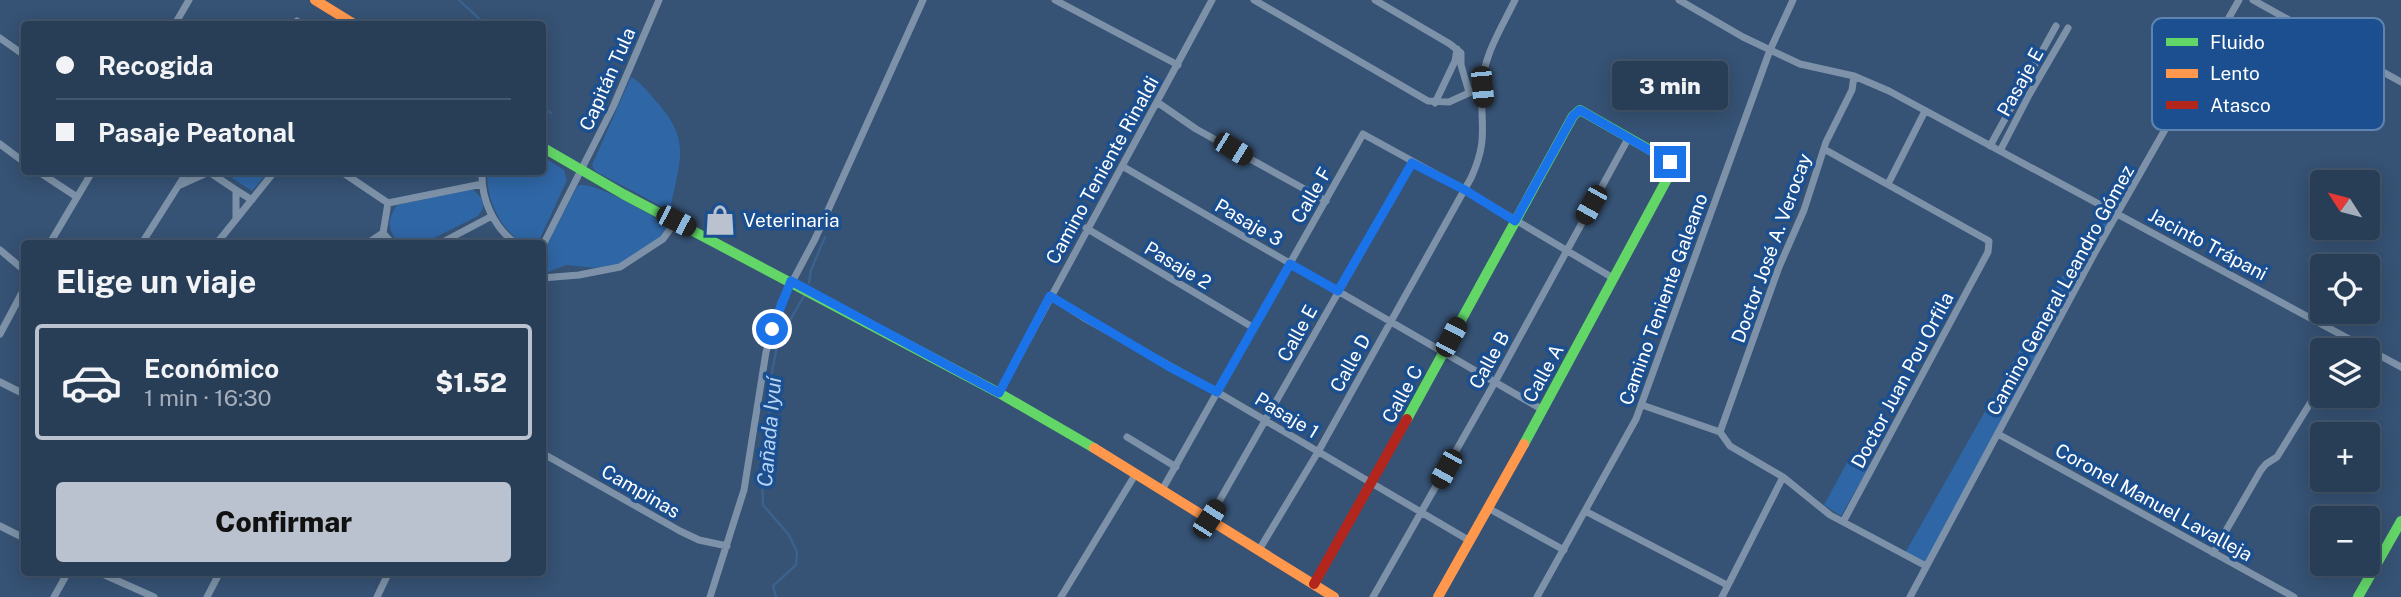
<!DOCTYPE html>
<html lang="es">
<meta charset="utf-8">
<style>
body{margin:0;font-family:"Public Sans",sans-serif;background:#30455d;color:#f1f3f6;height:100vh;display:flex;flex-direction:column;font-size:26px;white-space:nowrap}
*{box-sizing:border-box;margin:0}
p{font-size:23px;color:#a5aeba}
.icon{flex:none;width:38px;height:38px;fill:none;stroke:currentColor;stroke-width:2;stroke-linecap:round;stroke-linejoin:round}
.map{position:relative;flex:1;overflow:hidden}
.panel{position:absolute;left:21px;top:240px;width:525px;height:336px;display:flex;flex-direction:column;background:#283e57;border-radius:7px;box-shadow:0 4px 18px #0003,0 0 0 2px #44576d}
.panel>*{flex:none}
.guide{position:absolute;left:21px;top:21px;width:525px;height:154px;border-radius:7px;box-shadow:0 4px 18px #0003,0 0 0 2px #44576d;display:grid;align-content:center;height:154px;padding:0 35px;background:#283e57}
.needle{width:46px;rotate:306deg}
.controls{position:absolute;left:2310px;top:170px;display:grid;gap:14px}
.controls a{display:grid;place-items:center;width:70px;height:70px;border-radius:7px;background:#283e57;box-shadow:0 4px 18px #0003,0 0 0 2px #44576d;font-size:35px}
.end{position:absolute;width:32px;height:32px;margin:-16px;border:9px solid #1a73e8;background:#fff;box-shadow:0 0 0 4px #fff}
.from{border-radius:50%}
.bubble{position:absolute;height:49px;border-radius:7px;background:#283e57;box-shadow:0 4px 18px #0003,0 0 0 2px #44576d;font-size:23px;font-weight:800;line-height:49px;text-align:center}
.car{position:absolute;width:21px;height:42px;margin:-21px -10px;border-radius:9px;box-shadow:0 0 5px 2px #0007;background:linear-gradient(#222 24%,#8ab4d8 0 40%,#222 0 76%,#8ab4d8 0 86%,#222 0)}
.guide b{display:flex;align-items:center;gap:24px;height:66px;font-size:26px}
.guide b+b{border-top:2px solid #44576d}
.guide i{width:18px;height:18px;background:#f1f3f6}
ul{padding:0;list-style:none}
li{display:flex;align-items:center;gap:21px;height:116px;margin:0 14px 10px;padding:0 21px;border:4px solid transparent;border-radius:7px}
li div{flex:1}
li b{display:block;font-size:26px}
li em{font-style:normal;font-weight:800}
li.selected{border-color:#b9c2ce}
li>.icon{width:63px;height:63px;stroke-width:1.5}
h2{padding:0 35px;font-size:32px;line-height:84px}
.primary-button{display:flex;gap:14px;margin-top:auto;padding:14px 35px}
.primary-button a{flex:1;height:80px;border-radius:7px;background:#b9c2ce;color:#111;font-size:28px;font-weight:800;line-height:80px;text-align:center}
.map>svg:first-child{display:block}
</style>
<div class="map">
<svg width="2401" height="597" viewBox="0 0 2401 597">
<rect width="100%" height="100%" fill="#365274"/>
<path fill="#2f66a5" d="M 631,77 C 641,83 648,91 655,100 C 694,142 678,163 670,211 L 595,171 L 592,165 Z
M 543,157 L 564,170 L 567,180 L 538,243 L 521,243 C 498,224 487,201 487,172 L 542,172 Z
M 223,172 L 268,172 L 252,191 Z
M 580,185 C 599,183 649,215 668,224 L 668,227 L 663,236 L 617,266 L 595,268 L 566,265 L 543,274 L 542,254 L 577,187 Z
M 473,189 L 482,199 L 483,208 L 478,216 L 424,243 L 399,243 C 387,230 387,219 397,205 Z
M 2104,206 L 2118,213 L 1926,566 L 1904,555 L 2041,312 Z
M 1850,457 L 1856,457 L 1870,465 L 1841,516 L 1824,505 Z"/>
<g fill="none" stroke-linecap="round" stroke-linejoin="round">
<path stroke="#3b618d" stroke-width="2.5" d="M 459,0 L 485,24
M 542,108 L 551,113
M 809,283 L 811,270 L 825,237
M 776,597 L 773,586 L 796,565 L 797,552 L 789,535 L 763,505 L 762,467 L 768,432 L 771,377 L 778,341 L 804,296"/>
<path stroke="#7d92a8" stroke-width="7" d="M 1055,0 L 1178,65
M 1254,0 L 1428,101 L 1449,102 L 1482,87
M 1375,0 L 1450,44 L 1461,53 L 1461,65 L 1469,92
M 1679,0 L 1743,37 L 1800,64 L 1854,76 L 1889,91 L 2401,367
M 2253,0 L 2401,82
M 175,24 L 189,0
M 295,24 L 297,21
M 0,38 L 24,55
M 1157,102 L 1196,129 L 1326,201
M 1435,103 L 1455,61 L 1457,49
M 0,144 L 24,162
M 1990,146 L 2056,26
M 1824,149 L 1989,241 L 1988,252 L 1843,522
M 2000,151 L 2029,95 L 2068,28
M 1122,166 L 1543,410
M 39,172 L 77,197
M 209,172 L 236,190
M 342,172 L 388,203 L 383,233 L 392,243
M 482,172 C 481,199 493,226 515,243
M 1888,184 L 1925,111
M 180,185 L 209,172
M 388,203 L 482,184
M 236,218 L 236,190 L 252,200
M 1086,228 L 1254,328
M 50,243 L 92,172
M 142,243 L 187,172
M 217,243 L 274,172
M 368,243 L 383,233
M 441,243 L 492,216
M 542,247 L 613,107 L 659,0
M 0,250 L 24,270
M 542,278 L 579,275 L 620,267 L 663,239 L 676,221
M 1050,296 L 1086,319 L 1217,392 L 1470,541
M 0,334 L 24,289
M 0,382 L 24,394
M 999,393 L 1212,0
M 1642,405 L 1720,432 L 1730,446 L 1783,477 L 1830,515 L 1926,566
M 1720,432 L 1779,267 L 1804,210 L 1826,142 L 1852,90 L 1854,76
M 1998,434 L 2294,597
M 1127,437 L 1176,467
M 542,453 L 680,531 L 699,540 L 727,546
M 1162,490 L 1363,134 L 1465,190 L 1613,278
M 1488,508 L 1564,550
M 1585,511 L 1727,585
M 1209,519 L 1412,163
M 0,526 L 24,538
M 1259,550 L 1318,452 L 1471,178 C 1489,139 1480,125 1482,87 C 1483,56 1502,27 1515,0
M 2213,553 L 2261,470 L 2266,464 L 2277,457 L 2322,384
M 98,572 L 154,597
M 54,597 L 68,572
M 207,597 L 220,572
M 377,597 L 389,572
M 710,597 L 744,490 L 766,352 L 781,303 L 815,239 L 923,0
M 1061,597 L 1135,475
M 1373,597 L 1495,382 L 1629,137
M 1537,597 L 1636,419 L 1770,50 L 1793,0
M 1722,597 L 1783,477
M 1910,597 L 2094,254 L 2239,0"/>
<path stroke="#63d668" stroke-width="10" d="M 542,147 L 623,194 L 999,393 L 1094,448
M 1407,419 L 1573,116 L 1580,110 L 1673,163 L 1673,168 L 1524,444
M 2358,597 L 2401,521"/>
<path stroke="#ff974d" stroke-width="10" d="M 315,0 L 354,24
M 1094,448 L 1334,597
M 1438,597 L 1524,444"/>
<path stroke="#b3261e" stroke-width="10" d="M 1314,584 L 1407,419"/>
</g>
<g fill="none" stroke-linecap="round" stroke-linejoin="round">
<path stroke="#1a73e8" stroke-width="9" d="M 772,329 L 791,281 L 999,393 L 1050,296 L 1168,366 L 1217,392 L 1290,264 L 1338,291 L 1412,163 L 1465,190 L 1515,221 L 1573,116 L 1580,110 L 1670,162"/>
</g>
<defs>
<symbol id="shop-bare" viewBox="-9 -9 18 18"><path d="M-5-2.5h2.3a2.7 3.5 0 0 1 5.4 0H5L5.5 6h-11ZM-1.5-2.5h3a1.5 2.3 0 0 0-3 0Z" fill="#b9c2ce" stroke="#1b4f8f" stroke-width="2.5" paint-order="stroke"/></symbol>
</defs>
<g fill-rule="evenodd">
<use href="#shop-bare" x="698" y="198" width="44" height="44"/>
</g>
<g text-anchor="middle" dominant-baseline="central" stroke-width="7" stroke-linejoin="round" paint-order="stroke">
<g font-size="19" fill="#fff" stroke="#1b4f8f">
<text transform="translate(607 79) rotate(-66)">Capitán Tula</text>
<text transform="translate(2020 82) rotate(-61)">Pasaje E</text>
<text transform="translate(1102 170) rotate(-61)">Camino Teniente Rinaldi</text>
<text transform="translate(1311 195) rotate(-60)">Calle F</text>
<text transform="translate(1249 222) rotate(30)">Pasaje 3</text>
<text transform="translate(2208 244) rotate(28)">Jacinto Trápani</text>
<text transform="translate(1771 248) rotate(-70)">Doctor José A. Verocay</text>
<text transform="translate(1178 265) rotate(31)">Pasaje 2</text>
<text transform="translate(2060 290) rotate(-61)">Camino General Leandro Gómez</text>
<text transform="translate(1663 299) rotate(-70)">Camino Teniente Galeano</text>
<text transform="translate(1297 333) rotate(-61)">Calle E</text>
<text transform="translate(1489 360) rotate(-61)">Calle B</text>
<text transform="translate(1350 363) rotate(-61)">Calle D</text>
<text transform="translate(1543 373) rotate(-61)">Calle A</text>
<text transform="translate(1902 380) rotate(-62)">Doctor Juan Pou Orfila</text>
<text transform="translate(1402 394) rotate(-61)">Calle C</text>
<text transform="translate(1287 415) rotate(31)">Pasaje 1</text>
<text transform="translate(641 491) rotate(30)">Campinas</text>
<text transform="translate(2154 502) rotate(29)">Coronel Manuel Lavalleja</text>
</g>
<g font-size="19" fill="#fff" stroke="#1b4f8f" text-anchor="start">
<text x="743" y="220">Veterinaria</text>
</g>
<g font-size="21" font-style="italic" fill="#b5d3f5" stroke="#1b4f8f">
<text transform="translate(769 432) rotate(-85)">Cañada Iyuí</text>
</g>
</g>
<rect x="2152" y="18" width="232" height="112" rx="10" fill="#1b4f8f" stroke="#5f84b1" stroke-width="2"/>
<rect x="2166" y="38" width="32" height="8" fill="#63d668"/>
<rect x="2166" y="69" width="32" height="9" fill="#ff974d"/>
<rect x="2166" y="101" width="32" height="8" fill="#b3261e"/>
<g font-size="19" fill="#fff">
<text x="2210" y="49">Fluido</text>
<text x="2210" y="80">Lento</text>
<text x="2210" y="112">Atasco</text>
</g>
</svg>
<div class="controls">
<a><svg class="needle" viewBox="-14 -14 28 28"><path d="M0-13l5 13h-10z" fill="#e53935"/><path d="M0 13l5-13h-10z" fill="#a5aeba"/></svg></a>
<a><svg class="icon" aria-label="locate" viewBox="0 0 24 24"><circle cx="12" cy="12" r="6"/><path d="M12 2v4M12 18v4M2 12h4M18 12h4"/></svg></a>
<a><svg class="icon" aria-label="layers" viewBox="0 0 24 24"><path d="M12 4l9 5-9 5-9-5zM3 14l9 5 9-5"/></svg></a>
<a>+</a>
<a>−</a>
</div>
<i class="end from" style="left:772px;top:329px"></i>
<i class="end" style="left:1670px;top:162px"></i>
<div class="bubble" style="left:1612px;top:61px;width:116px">3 min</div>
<i class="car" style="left:1482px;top:87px;rotate:175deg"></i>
<i class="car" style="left:1233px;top:149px;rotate:122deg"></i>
<i class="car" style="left:1591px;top:205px;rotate:209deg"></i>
<i class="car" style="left:676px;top:221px;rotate:117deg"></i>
<i class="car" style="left:1451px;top:337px;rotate:28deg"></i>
<i class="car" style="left:1446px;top:469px;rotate:209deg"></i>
<i class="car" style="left:1209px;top:519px;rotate:33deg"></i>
<div class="guide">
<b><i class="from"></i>Recogida</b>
<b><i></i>Pasaje Peatonal</b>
</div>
<section class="panel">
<h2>Elige un viaje</h2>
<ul>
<li class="selected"><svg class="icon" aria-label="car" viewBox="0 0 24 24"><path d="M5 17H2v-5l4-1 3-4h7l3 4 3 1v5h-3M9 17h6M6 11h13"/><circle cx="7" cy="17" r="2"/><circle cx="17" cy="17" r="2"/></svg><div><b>Económico</b><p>1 min · 16:30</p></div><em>$1.52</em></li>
</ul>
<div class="primary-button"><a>Confirmar</a></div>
</section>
</div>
